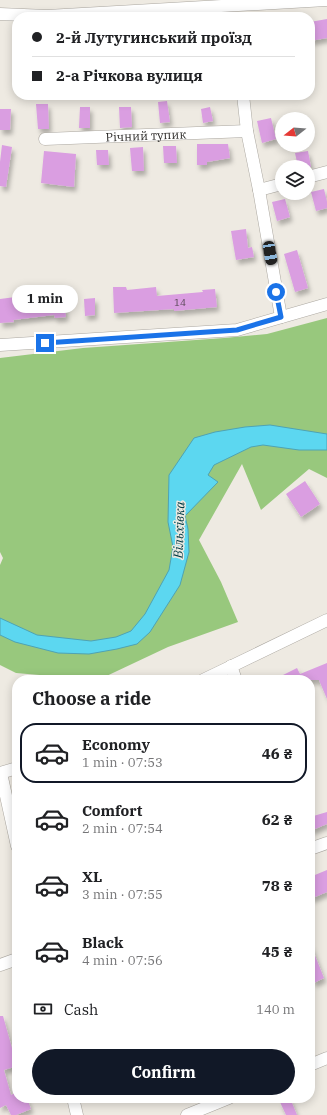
<!DOCTYPE html>
<meta charset="utf-8">
<style>
body{margin:0;font-family:"IBM Plex Serif",serif;background:#f6f6f6;color:#202124;height:100vh;display:flex;flex-direction:column;font-size:15px;white-space:nowrap}
*{box-sizing:border-box;margin:0}
p{font-size:13px;color:#757577}
.icon{flex:none;width:22px;height:22px;fill:none;stroke:currentColor;stroke-width:2;stroke-linecap:round;stroke-linejoin:round}
.map{position:relative;flex:1;overflow:hidden}
.sheet{position:absolute;left:12px;top:675px;width:303px;height:428px;display:flex;flex-direction:column;background:#fff;border-radius:16px;box-shadow:0 2px 10px #0003}
.sheet>*{flex:none}
.banner{position:absolute;left:12px;top:12px;width:303px;height:88px;border-radius:16px;box-shadow:0 2px 10px #0003;display:grid;align-content:center;height:88px;padding:0 20px;background:#fff}
.needle{width:26px;rotate:253deg}
.fabs{position:absolute;left:275px;top:112px;display:grid;gap:8px}
.fabs a{display:grid;place-items:center;width:40px;height:40px;border-radius:50%;background:#fff;box-shadow:0 2px 10px #0003;font-size:20px}
.end{position:absolute;width:18px;height:18px;margin:-9px;border:5px solid #1a73e8;background:#fff;box-shadow:0 0 0 2px #fff}
.from{border-radius:50%}
.bubble{position:absolute;height:28px;border-radius:14px;background:#fff;box-shadow:0 2px 10px #0003;font-size:13px;font-weight:800;line-height:28px;text-align:center}
.car{position:absolute;width:12px;height:24px;margin:-12px -6px;border-radius:5px;box-shadow:0 0 3px 1px #0007;background:linear-gradient(#222 24%,#8ab4d8 0 40%,#222 0 76%,#8ab4d8 0 86%,#222 0)}
.banner b{display:flex;align-items:center;gap:14px;height:38px;font-size:15px}
.banner b+b{border-top:1px solid #e0e0e0}
.banner i{width:10px;height:10px;background:#202124}
ul{padding:0;list-style:none}
li{display:flex;align-items:center;gap:12px;height:60px;margin:0 8px 6px;padding:0 12px;border:2px solid transparent;border-radius:16px}
li div{flex:1}
li b{display:block;font-size:15px}
li em{font-style:normal;font-weight:800}
li.on{border-color:#111827}
li>.icon{width:36px;height:36px;stroke-width:1.5}
h2{padding:0 20px;font-size:18px;line-height:48px}
.pay{display:flex;align-items:center;gap:10px;height:44px;padding:0 20px;font-size:15px}
.pay p{margin-inline-start:auto}
.button{display:flex;gap:8px;margin-top:auto;padding:8px 20px}
.button a{flex:1;height:46px;border-radius:24px;background:#111827;color:#fff;font-size:16px;font-weight:800;line-height:46px;text-align:center}
.map>svg:first-child{display:block}
</style>
<div class="map">
<svg width="327" height="1115" viewBox="0 0 327 1115">
<defs>
<filter id="shadow"><feDropShadow dx="2.5" dy="4.5" stdDeviation="2" flood-color="#0004"/></filter>
</defs>
<rect width="100%" height="100%" fill="#eeeae2"/>
<path fill="#98c87d" d="M 327,318 L 327,478 L 309,469 L 261,510 L 242,464 L 199,540 L 221,582 L 238,622 L 168,647 L 98,680 L 16,673 L 0,665 L 0,565 L 3,558 L 0,552 L 0,358 L 83,348 L 224,338 L 267,334 Z"/>
<path fill="#5cd7f0" stroke="#4ea3b4" d="M 270,425 L 327,434 L 327,450 L 299,450 L 263,445 L 251,447 L 214,465 L 208,475 L 218,482 L 185,516 L 188,529 L 189,552 L 180,585 L 150,632 L 137,644 L 117,649 L 89,654 L 58,653 L 15,642 L 0,635 L 0,618 L 37,635 L 91,641 L 116,637 L 131,631 L 145,614 L 169,570 L 173,547 L 168,522 L 169,475 L 194,438 L 215,432 L 245,427 Z"/>
<path fill="#da9ee1" filter="url(#shadow)" d="M 327,19 L 327,38 L 310,41 L 310,22 Z
M 167,101 L 170,122 L 160,123 L 158,102 Z
M 36,104 L 48,104 L 49,129 L 38,129 Z
M 80,107 L 90,107 L 90,128 L 79,128 Z
M 119,107 L 131,107 L 132,127 L 120,128 Z
M 210,107 L 213,121 L 203,123 L 201,109 Z
M 0,109 L 11,109 L 10,130 L 0,130 Z
M 271,118 L 276,139 L 262,143 L 257,121 Z
M 197,144 L 228,144 L 230,158 L 207,162 L 207,165 L 197,165 Z
M 2,145 L 12,147 L 6,187 L 0,186 L 0,162 Z
M 163,146 L 176,146 L 177,163 L 164,163 Z
M 143,147 L 144,171 L 132,171 L 130,148 Z
M 96,150 L 108,150 L 109,165 L 97,165 Z
M 44,151 L 76,154 L 74,187 L 41,183 Z
M 308,151 L 311,167 L 298,167 L 295,153 Z
M 324,189 L 327,202 L 327,208 L 316,211 L 311,192 Z
M 285,199 L 290,217 L 277,221 L 272,202 Z
M 246,229 L 248,248 L 252,247 L 254,257 L 236,260 L 231,231 Z
M 297,250 L 308,288 L 295,292 L 284,254 Z
M 113,287 L 126,287 L 127,290 L 156,287 L 157,296 L 203,292 L 202,290 L 215,289 L 217,307 L 174,311 L 174,309 L 114,313 Z
M 37,292 L 38,301 L 64,299 L 66,317 L 55,318 L 54,315 L 13,320 L 14,322 L 0,323 L 0,299 L 23,296 L 23,294 Z
M 95,298 L 95,315 L 85,316 L 84,299 Z
M 305,481 L 320,504 L 301,517 L 286,494 Z
M 327,663 L 327,699 L 319,680 L 273,680 L 297,668 L 300,674 Z
M 327,812 L 327,824 L 310,831 L 310,817 Z
M 327,870 L 327,892 L 310,899 L 310,877 Z
M 310,943 L 324,978 L 314,983 L 310,974 Z
M 0,1016 L 3,1016 L 17,1066 L 4,1070 L 11,1095 L 17,1092 L 17,1098 L 27,1098 L 31,1109 L 16,1115 L 11,1115 L 6,1105 L 0,1108 Z
M 290,1098 L 297,1115 L 286,1115 L 280,1102 Z"/>
<g fill="none" stroke-linecap="round" stroke-linejoin="round">
<defs>
<g id="minor">
<path d="M 0,14 L 47,16 L 326,0"/>
<path d="M 243,95 L 247,131 L 259,190 L 281,317"/>
<path id="s1" d="M 45,139 L 247,131"/>
<path d="M 308,177 L 327,172"/>
<path d="M 259,190 L 282,184"/>
<path d="M 0,345 L 237,330 L 327,304"/>
<path d="M 231,666 L 236,680"/>
<path d="M 203,680 L 327,620"/>
<path d="M 0,773 L 17,768"/>
<path d="M 1,773 L 17,846"/>
<path d="M 310,849 L 327,843"/>
<path d="M 0,965 L 17,959"/>
<path d="M 310,1065 L 327,1058"/>
<path d="M 73,1098 L 77,1115"/>
<path d="M 187,1115 L 229,1098"/>
</g>
</defs>
<use href="#minor" stroke="#aba7a0" stroke-width="13"/>
<use href="#minor" stroke="#fff" stroke-width="12"/>
</g>
<g fill="none" stroke-linecap="round" stroke-linejoin="round">
<path stroke="#1a73e8" stroke-width="5" d="M 45,343 L 237,330 L 281,317 L 276,292"/>
</g>
<g text-anchor="middle" dominant-baseline="central" stroke-width="3" stroke-linejoin="round" paint-order="stroke">
<g font-size="10" fill="#584756">
<text x="180" y="302">14</text>
</g>
<g font-size="12" fill="#2c2a28" stroke="#eeeae2">
<text stroke="none"><textPath href="#s1" startOffset="101">Річний тупик</textPath></text>
</g>
<g font-size="13" font-style="italic" fill="#003a44" stroke="#eeeae2">
<text transform="translate(179 530) rotate(-88)">Вільхівка</text>
</g>
</g>
</svg>
<div class="fabs">
<a><svg class="needle" viewBox="-14 -14 28 28"><path d="M0-13l5 13h-10z" fill="#e53935"/><path d="M0 13l5-13h-10z" fill="#757577"/></svg></a>
<a><svg class="icon" aria-label="layers" viewBox="0 0 24 24"><path d="M12 4l9 5-9 5-9-5zM3 14l9 5 9-5"/></svg></a>
</div>
<i class="end from" style="left:276px;top:292px"></i>
<i class="end" style="left:45px;top:343px"></i>
<div class="bubble" style="left:12px;top:285px;width:66px">1 min</div>
<i class="car" style="left:270px;top:253px;rotate:170deg"></i>
<div class="banner">
<b><i class="from"></i>2-й Лутугинський проїзд</b>
<b><i></i>2-а Річкова вулиця</b>
</div>
<section class="sheet">
<h2>Choose a ride</h2>
<ul>
<li class="on"><svg class="icon" aria-label="car" viewBox="0 0 24 24"><path d="M5 17H2v-5l4-1 3-4h7l3 4 3 1v5h-3M9 17h6M6 11h13"/><circle cx="7" cy="17" r="2"/><circle cx="17" cy="17" r="2"/></svg><div><b>Economy</b><p>1 min · 07:53</p></div><em>46 ₴</em></li>
<li><svg class="icon" aria-label="car" viewBox="0 0 24 24"><path d="M5 17H2v-5l4-1 3-4h7l3 4 3 1v5h-3M9 17h6M6 11h13"/><circle cx="7" cy="17" r="2"/><circle cx="17" cy="17" r="2"/></svg><div><b>Comfort</b><p>2 min · 07:54</p></div><em>62 ₴</em></li>
<li><svg class="icon" aria-label="car" viewBox="0 0 24 24"><path d="M5 17H2v-5l4-1 3-4h7l3 4 3 1v5h-3M9 17h6M6 11h13"/><circle cx="7" cy="17" r="2"/><circle cx="17" cy="17" r="2"/></svg><div><b>XL</b><p>3 min · 07:55</p></div><em>78 ₴</em></li>
<li><svg class="icon" aria-label="car" viewBox="0 0 24 24"><path d="M5 17H2v-5l4-1 3-4h7l3 4 3 1v5h-3M9 17h6M6 11h13"/><circle cx="7" cy="17" r="2"/><circle cx="17" cy="17" r="2"/></svg><div><b>Black</b><p>4 min · 07:56</p></div><em>45 ₴</em></li>
</ul>
<div class="pay"><svg class="icon" aria-label="cash" viewBox="0 0 24 24"><path d="M3 7h18v10H3z"/><circle cx="12" cy="12" r="2"/></svg>Cash<p>140 m</p></div>
<div class="button"><a>Confirm</a></div>
</section>
</div>
